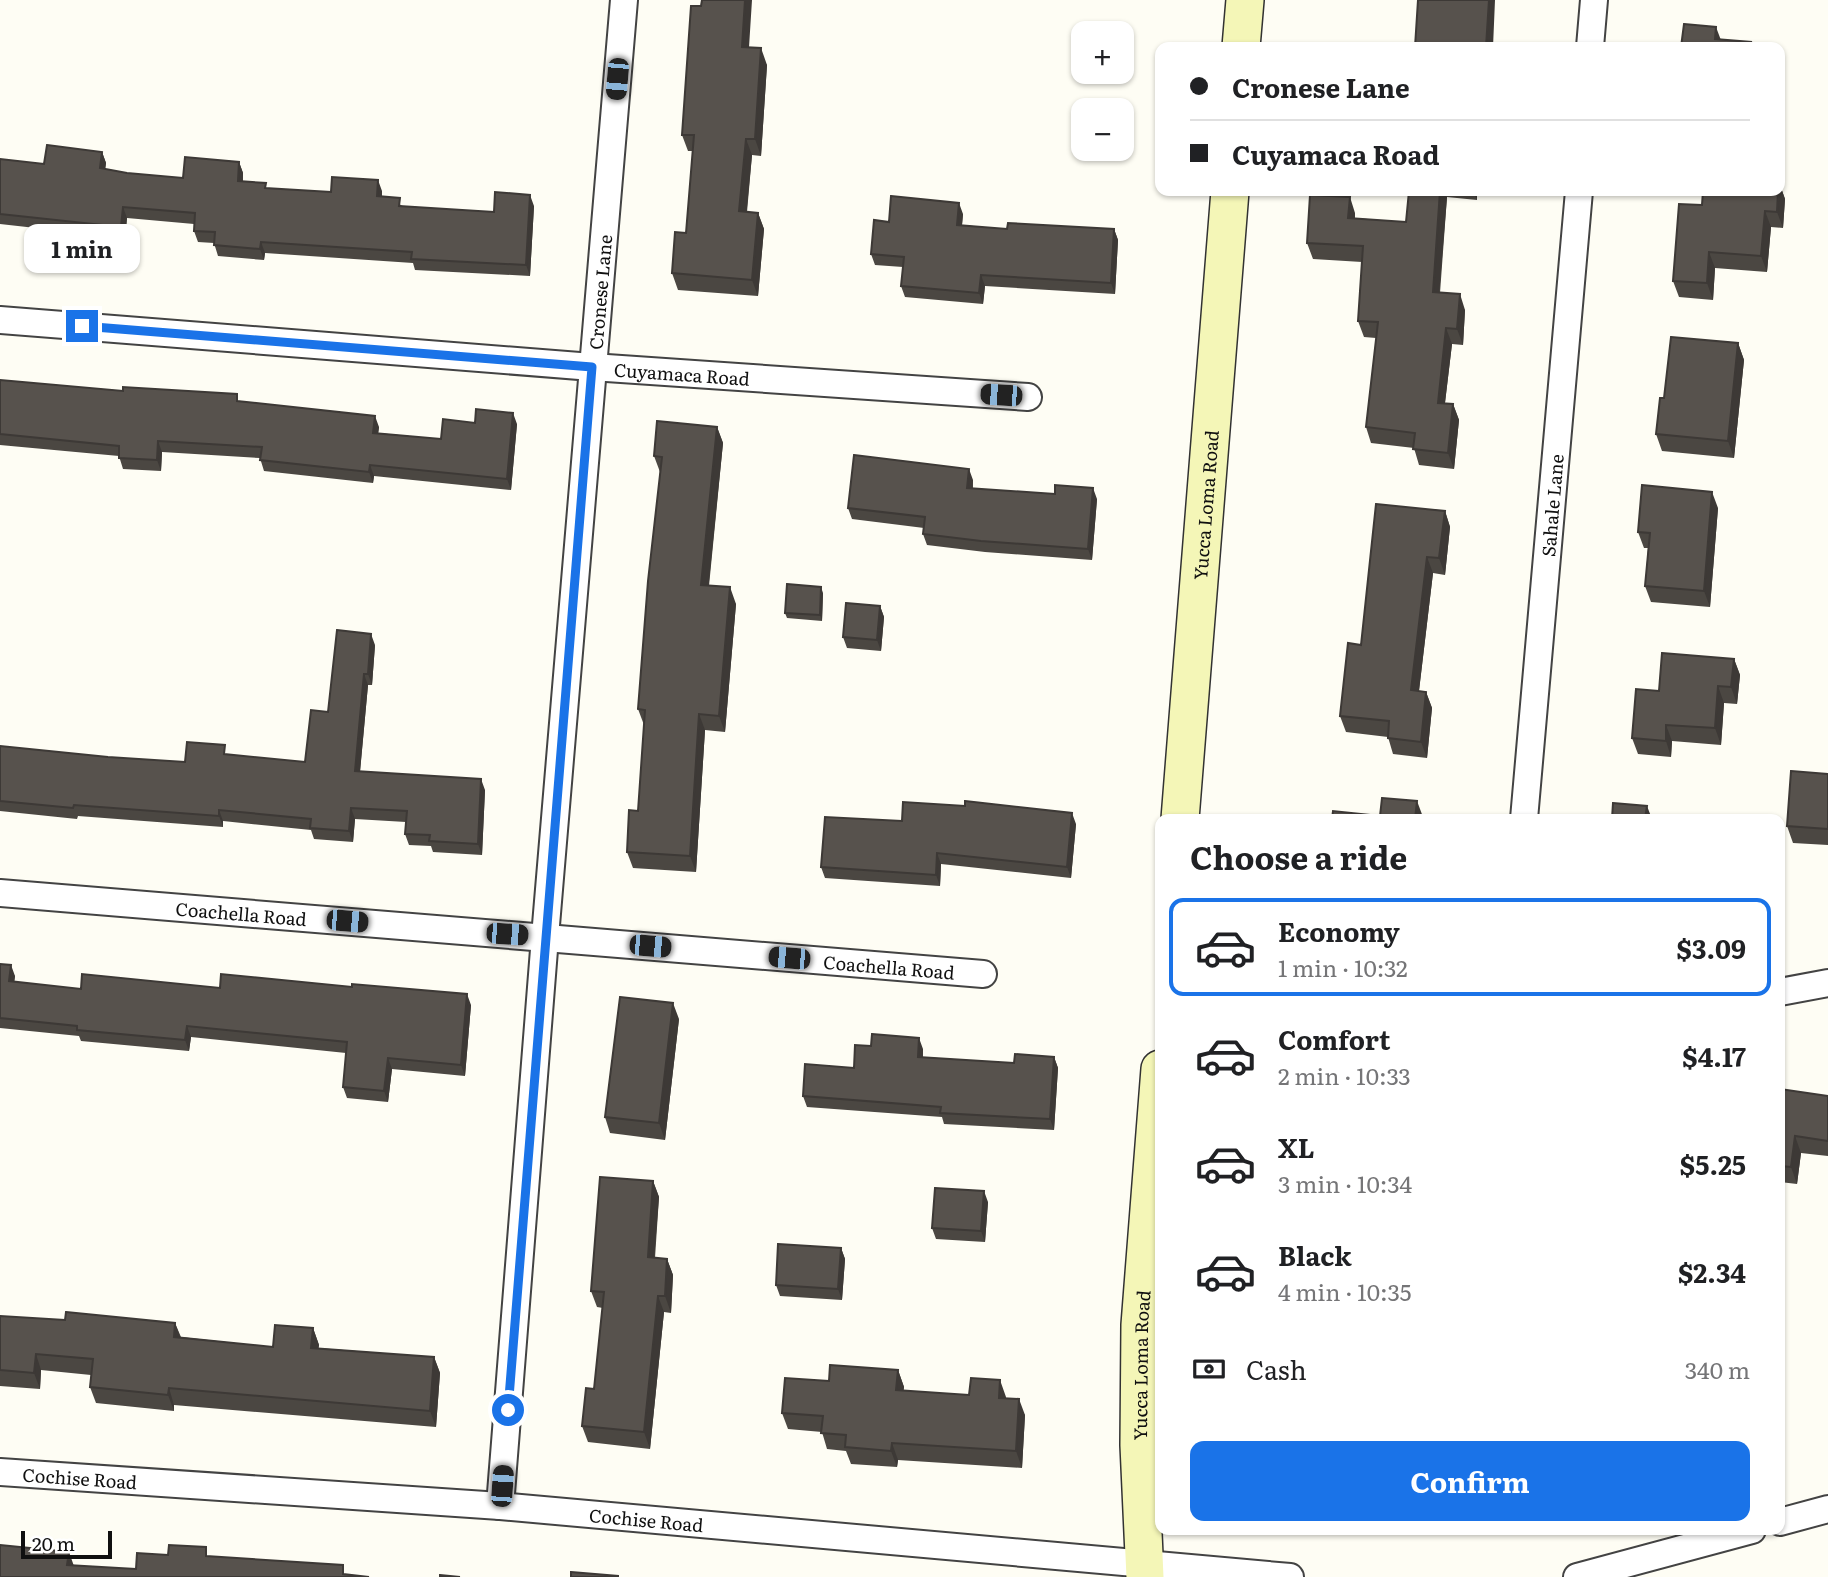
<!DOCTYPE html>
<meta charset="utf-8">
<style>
body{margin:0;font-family:Literata,serif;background:#f2f2f2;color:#202124;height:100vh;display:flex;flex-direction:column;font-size:26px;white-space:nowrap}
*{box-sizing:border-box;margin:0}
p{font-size:23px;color:#757577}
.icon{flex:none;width:38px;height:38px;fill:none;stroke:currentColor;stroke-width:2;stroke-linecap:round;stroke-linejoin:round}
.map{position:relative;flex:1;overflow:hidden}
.drawer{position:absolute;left:1155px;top:814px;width:630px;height:721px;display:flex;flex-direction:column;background:#fff;border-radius:14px;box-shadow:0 2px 5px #0004}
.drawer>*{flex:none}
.banner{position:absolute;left:1155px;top:42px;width:630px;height:154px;border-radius:14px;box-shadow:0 2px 5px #0004;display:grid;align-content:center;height:154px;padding:0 35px;background:#fff}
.fabs{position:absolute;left:1071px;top:21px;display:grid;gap:14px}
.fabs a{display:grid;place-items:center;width:63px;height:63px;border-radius:14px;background:#fff;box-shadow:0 2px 5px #0004;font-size:35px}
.scale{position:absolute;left:21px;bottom:18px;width:91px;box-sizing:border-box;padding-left:7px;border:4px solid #101010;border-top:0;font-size:19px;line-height:24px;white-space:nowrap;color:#101010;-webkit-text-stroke:5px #fff;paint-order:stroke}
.end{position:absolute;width:32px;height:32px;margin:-16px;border:9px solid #1a73e8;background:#fff;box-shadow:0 0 0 4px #fff}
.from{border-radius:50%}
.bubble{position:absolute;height:49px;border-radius:14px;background:#fff;box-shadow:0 2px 5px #0004;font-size:23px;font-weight:700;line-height:49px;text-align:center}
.car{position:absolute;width:21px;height:42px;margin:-21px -10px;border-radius:9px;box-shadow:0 0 5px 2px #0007;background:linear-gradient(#222 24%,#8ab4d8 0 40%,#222 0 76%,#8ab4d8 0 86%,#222 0)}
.banner b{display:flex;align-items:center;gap:24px;height:66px;font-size:26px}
.banner b+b{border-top:2px solid #e0e0e0}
.banner i{width:18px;height:18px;background:#202124}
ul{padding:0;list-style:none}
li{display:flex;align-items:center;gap:21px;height:98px;margin:0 14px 10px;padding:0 21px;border:4px solid transparent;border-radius:14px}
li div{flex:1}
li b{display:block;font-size:26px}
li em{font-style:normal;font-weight:700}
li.current{border-color:#1a73e8}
li>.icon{width:63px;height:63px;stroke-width:1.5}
h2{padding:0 35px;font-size:32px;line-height:84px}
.pay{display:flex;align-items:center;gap:18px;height:77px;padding:0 35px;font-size:26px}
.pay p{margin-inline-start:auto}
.cta{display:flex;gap:14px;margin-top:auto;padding:14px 35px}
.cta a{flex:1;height:80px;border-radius:14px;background:#1a73e8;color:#fff;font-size:28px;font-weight:700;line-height:80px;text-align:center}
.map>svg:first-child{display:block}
</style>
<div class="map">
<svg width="1828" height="1577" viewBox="0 0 1828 1577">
<rect width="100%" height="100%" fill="#fefdf4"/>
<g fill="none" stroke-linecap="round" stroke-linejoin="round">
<defs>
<g id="minor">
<path d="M 1590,47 L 1594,0"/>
<path id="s1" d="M 0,320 L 592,367 L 1028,397"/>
<path id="s2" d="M 1524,819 L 1579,191"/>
<path id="s3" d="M 0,893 L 983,974"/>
<path d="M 1780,992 L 1828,983"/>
<path id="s4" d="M 0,1472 L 500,1506 L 1290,1577"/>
<path id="s5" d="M 500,1506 L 545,937 L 624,0"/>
<path d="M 1780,1522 L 1828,1509"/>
<path d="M 1577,1577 L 1752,1530"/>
</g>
<g id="secondary">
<path d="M 1241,47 L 1245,0"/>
<path id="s6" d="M 1180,819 L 1230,191"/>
<path id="s7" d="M 1145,1577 L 1139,1445 L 1140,1325 L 1160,1069"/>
</g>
</defs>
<use href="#minor" stroke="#434343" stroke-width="30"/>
<use href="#secondary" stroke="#323232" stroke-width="40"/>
<use href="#minor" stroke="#fff" stroke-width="26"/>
<use href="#secondary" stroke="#f4f6b7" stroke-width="37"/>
</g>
<path fill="#4b4742" d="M 749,48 L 767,65 L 761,156 L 752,155 L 747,212 L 758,213 L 764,229 L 758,296 L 678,290 L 672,273 L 686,233 L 693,151 L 688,151 L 682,135 Z
M 102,152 L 106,163 L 105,169 L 127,173 L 183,178 L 239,162 L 243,173 L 243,182 L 267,188 L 331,192 L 382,191 L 382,196 L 403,206 L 494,212 L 534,206 L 530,276 L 415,270 L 413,263 L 265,253 L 264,260 L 218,256 L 214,243 L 198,242 L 194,231 L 194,224 L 127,218 L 125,238 L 0,224 L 0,159 L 44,164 Z
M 1780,185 L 1785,199 L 1783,228 L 1771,227 L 1767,272 L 1715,268 L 1713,300 L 1679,297 L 1673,281 L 1702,205 L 1780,191 Z
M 1409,191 L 1477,191 L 1477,200 L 1447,197 L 1440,293 L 1465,310 L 1463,345 L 1452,344 L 1445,403 L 1453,404 L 1459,420 L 1454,469 L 1419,465 L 1414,448 L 1371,443 L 1366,427 L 1376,338 L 1364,337 L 1358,321 L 1362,262 L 1313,259 L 1307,243 L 1355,213 L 1355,218 L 1406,222 Z
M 963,214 L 962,225 L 1007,229 L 1114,229 L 1118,240 L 1115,294 L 985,286 L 983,304 L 905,297 L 901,286 L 903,267 L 875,265 L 871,254 L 889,222 Z
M 1738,343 L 1744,360 L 1734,458 L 1662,451 L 1656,434 L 1664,398 Z
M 0,380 L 240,401 L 379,427 L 378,433 L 441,439 L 475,423 L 517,424 L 511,490 L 374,476 L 373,483 L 264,471 L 260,458 L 162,452 L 161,471 L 123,469 L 119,456 L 0,445 Z
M 717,427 L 723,443 L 709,586 L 736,604 L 725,732 L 705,730 L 696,872 L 633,868 L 627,852 L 638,811 L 644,725 L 638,709 L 660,472 L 654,456 Z
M 973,480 L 973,488 L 1097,499 L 1092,560 L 985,552 L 927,545 L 923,534 L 924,528 L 852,519 L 848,508 Z
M 1718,508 L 1710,607 L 1651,602 L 1645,586 L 1648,548 L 1644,548 L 1638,532 Z
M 1445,511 L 1450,527 L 1445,575 L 1433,573 L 1419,691 L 1426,692 L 1432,708 L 1427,758 L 1393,754 L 1388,737 L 1346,732 L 1340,716 L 1361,645 Z
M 823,593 L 822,621 L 787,618 L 785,613 Z
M 880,606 L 884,617 L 881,651 L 847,648 L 843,637 Z
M 375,645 L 372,685 L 368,685 L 360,772 L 485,790 L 482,855 L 433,852 L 431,846 L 409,845 L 405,834 L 406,822 L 355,819 L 353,842 L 314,839 L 311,830 L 223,821 L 223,827 L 78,816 L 77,819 L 0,811 L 0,746 L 108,757 L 185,762 L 228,755 L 305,762 L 328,712 Z
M 1734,659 L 1740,675 L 1737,704 L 1724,703 L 1721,745 L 1672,741 L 1671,757 L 1638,754 L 1632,738 Z
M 1828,774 L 1828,845 L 1793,843 L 1787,826 Z
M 902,821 L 1076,824 L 1071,878 L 941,864 L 940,886 L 825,878 L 821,867 Z
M 0,964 L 15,976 L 14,982 L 81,989 L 220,988 L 471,1005 L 465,1076 L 392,1069 L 388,1102 L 347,1098 L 343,1087 L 346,1053 L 191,1037 L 189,1051 L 81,1041 L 79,1036 L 0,1028 Z
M 679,1019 L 665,1140 L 610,1133 L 605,1117 Z
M 923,1049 L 923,1057 L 1014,1063 L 1054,1057 L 1058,1068 L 1054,1130 L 944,1124 L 942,1117 L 807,1107 L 803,1096 L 854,1068 Z
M 1780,1089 L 1828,1096 L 1828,1156 L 1801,1153 L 1797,1184 L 1780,1182 Z
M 653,1181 L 659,1197 L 655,1258 L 667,1259 L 673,1275 L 671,1313 L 664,1312 L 650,1449 L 588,1442 L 582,1426 L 594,1389 L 603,1308 L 597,1307 L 591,1291 Z
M 988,1202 L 985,1242 L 936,1239 L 932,1228 Z
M 841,1248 L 845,1259 L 842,1300 L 780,1296 L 776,1285 Z
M 0,1316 L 65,1320 L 175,1323 L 181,1337 L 273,1347 L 313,1328 L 319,1345 L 318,1348 L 434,1357 L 440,1373 L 436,1427 L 174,1405 L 174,1411 L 96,1403 L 90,1387 L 91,1375 L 41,1370 L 40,1389 L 0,1386 Z
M 898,1370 L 904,1387 L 903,1391 L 1006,1397 L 1006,1398 L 1025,1415 L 1022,1468 L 898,1460 L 897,1467 L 851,1464 L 846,1451 L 827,1449 L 822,1432 L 788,1429 L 782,1413 L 829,1381 Z"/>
<path fill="#3d3936" d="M 745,0 L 752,0 L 748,63 L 742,47 Z
M 1489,0 L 1495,0 L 1493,47 L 1486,47 Z
M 1716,27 L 1722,43 L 1715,39 Z
M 761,48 L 767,65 L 761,156 L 755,139 Z
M 746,139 L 752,155 L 745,228 L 739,211 Z
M 102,152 L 106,163 L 104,179 L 100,168 Z
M 239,162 L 243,173 L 242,192 L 238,181 Z
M 378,180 L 382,191 L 381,207 L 377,196 Z
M 1780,185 L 1785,199 L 1783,228 L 1777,212 Z
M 1440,191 L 1444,191 L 1447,197 L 1438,308 L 1433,292 Z
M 1473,191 L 1477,191 L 1477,200 Z
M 530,195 L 534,206 L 530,276 L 526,265 Z
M 1350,197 L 1355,213 L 1354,234 L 1348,218 Z
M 959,203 L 963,214 L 961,236 L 957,225 Z
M 123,207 L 127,218 L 125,238 L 121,227 Z
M 1765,211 L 1771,227 L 1767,272 L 1761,256 Z
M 758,213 L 764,229 L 758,296 L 752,280 Z
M 1114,229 L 1118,240 L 1115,294 L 1111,283 Z
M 261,242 L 265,253 L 264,260 L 260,249 Z
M 1709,252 L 1715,268 L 1713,300 L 1707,283 Z
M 981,275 L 985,286 L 983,304 L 979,293 Z
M 1460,294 L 1465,310 L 1463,345 L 1457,329 Z
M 1446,328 L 1452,344 L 1443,419 L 1438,403 Z
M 1738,343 L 1744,360 L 1734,458 L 1728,441 Z
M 1453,404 L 1459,420 L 1454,469 L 1448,453 Z
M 513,413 L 517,424 L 511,490 L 507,479 Z
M 375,416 L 379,427 L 377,444 L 373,433 Z
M 717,427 L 723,443 L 707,601 L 701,585 Z
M 158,441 L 162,452 L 161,471 L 157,460 Z
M 370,465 L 374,476 L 373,483 L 369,472 Z
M 969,469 L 973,480 L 971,499 L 967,488 Z
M 1093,488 L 1097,499 L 1092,560 L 1088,549 Z
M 1712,492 L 1718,508 L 1710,607 L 1704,591 Z
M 1445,511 L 1450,527 L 1445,575 L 1439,558 Z
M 1427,557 L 1433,573 L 1417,707 L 1411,690 Z
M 730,587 L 736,604 L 725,732 L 719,716 Z
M 821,587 L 823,593 L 822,621 L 820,615 Z
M 880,606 L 884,617 L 881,651 L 877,640 Z
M 371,634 L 375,645 L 372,685 L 368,674 Z
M 1734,659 L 1740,675 L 1737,704 L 1731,687 Z
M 364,674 L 368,685 L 359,782 L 355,771 Z
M 1718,686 L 1724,703 L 1721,745 L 1715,728 Z
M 1426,692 L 1432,708 L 1427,758 L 1421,742 Z
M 699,714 L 705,730 L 696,872 L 690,856 Z
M 1666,725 L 1672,741 L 1671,757 L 1666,741 Z
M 481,779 L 485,790 L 482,855 L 478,844 Z
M 1417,801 L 1423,817 L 1422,819 L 1415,819 Z
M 1647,806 L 1652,819 L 1645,819 Z
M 351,808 L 355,819 L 353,842 L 349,831 Z
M 219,810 L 223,821 L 223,827 L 219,816 Z
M 1072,813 L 1076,824 L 1071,878 L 1067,867 Z
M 937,853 L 941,864 L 940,886 L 936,875 Z
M 11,965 L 15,976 L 13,992 L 9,981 Z
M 467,994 L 471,1005 L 465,1076 L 461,1065 Z
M 673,1003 L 679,1019 L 665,1140 L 659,1123 Z
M 187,1026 L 191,1037 L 189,1051 L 185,1040 Z
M 919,1038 L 923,1049 L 922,1068 L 918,1057 Z
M 1054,1057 L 1058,1068 L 1054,1130 L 1050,1119 Z
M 388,1058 L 392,1069 L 388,1102 L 384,1091 Z
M 1795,1136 L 1801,1153 L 1797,1184 L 1791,1167 Z
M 653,1181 L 659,1197 L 653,1273 L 648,1257 Z
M 984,1191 L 988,1202 L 985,1242 L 981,1231 Z
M 841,1248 L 845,1259 L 842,1300 L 838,1289 Z
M 667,1259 L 673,1275 L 671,1313 L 665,1296 Z
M 658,1296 L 664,1312 L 650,1449 L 644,1432 Z
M 175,1323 L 181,1339 L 174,1337 Z
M 313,1328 L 319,1345 L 317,1364 L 311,1348 Z
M 36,1354 L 41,1370 L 40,1389 L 34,1373 Z
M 434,1357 L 440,1373 L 436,1427 L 430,1411 Z
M 898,1370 L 904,1387 L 902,1406 L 896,1390 Z
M 1000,1380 L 1006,1397 L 1005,1414 L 999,1398 Z
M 169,1388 L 174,1405 L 174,1411 L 168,1395 Z
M 1019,1399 L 1025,1415 L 1022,1468 L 1016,1451 Z
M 892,1443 L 898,1460 L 897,1467 L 891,1451 Z
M 69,1552 L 75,1569 L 67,1565 Z"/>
<path fill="#57524d" stroke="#3d3936" stroke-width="2" d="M 702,0 L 745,0 L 742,47 L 761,48 L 755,139 L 746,139 L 739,211 L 758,213 L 752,280 L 672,273 L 675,232 L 686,233 L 694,135 L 682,135 L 691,6 L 701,6 Z
M 1418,0 L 1489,0 L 1486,47 L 1415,47 Z
M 1684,24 L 1716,27 L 1715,39 L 1751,42 L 1750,47 L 1681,47 Z
M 47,145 L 102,152 L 100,168 L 127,173 L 183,178 L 185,157 L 239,162 L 238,181 L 266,183 L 265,188 L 331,192 L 332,177 L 378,180 L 377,196 L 400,198 L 399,206 L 494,212 L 495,192 L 530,195 L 526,265 L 411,259 L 412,252 L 261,242 L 260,249 L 214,245 L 215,232 L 194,231 L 195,213 L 123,207 L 121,227 L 0,214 L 0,159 L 44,164 Z
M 1409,191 L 1440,191 L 1433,292 L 1460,294 L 1457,329 L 1446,328 L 1438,403 L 1453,404 L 1448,453 L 1413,449 L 1415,433 L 1366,427 L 1378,322 L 1358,321 L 1363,246 L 1307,243 L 1310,195 L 1350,197 L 1348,218 L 1406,222 Z
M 1703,191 L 1778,191 L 1777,212 L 1765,211 L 1761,256 L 1709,252 L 1707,283 L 1673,281 L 1679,204 L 1702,205 Z
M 891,196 L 959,203 L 957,225 L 1007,229 L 1008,223 L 1114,229 L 1111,283 L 981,275 L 979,293 L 901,286 L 904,257 L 871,254 L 874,220 L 889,222 Z
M 1671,337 L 1738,343 L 1728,441 L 1656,434 L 1660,398 L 1664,398 Z
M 0,380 L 123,391 L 123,387 L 237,394 L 237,401 L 375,416 L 373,433 L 441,439 L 443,419 L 475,423 L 476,409 L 513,413 L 507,479 L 370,465 L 369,472 L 260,460 L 262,447 L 158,441 L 157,460 L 119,458 L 119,446 L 0,434 Z
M 657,421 L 717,427 L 701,585 L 730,587 L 719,716 L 699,714 L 690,856 L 627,852 L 629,810 L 638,811 L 645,710 L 638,709 L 648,581 L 662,457 L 654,456 Z
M 854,455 L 969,469 L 967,488 L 1055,494 L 1055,485 L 1093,488 L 1088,549 L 981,541 L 923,534 L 925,517 L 848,508 Z
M 1642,485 L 1712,492 L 1704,591 L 1645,586 L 1650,533 L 1638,532 Z
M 1376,504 L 1445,511 L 1439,558 L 1427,557 L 1411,690 L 1426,692 L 1421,742 L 1388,738 L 1389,721 L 1340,716 L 1348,643 L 1361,645 Z
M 787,584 L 821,587 L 820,615 L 785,613 Z
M 846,603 L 880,606 L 877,640 L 843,637 Z
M 337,630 L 371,634 L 368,674 L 364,674 L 355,771 L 481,779 L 478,844 L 429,841 L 430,835 L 405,834 L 407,811 L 351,808 L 349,831 L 310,828 L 311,819 L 219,810 L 219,816 L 74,805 L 73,808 L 0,801 L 0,746 L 108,757 L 185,762 L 187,742 L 225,745 L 224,754 L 305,762 L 311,710 L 328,712 Z
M 1662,653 L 1734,659 L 1731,687 L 1718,686 L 1715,728 L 1666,725 L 1666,741 L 1632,738 L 1636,689 L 1659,691 Z
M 1791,771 L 1828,774 L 1828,829 L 1787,826 Z
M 1382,798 L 1417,801 L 1415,819 L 1332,819 L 1333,811 L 1380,816 Z
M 965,801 L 1072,813 L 1067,867 L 937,853 L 936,875 L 821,867 L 825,817 L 902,821 L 903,802 L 965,806 Z
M 1613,803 L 1647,806 L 1645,819 L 1612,819 Z
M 0,964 L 11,965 L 9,981 L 81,989 L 82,974 L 220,988 L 221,974 L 352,987 L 352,984 L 467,994 L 461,1065 L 388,1058 L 384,1091 L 343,1087 L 347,1042 L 187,1026 L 185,1040 L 77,1030 L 77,1026 L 0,1018 Z
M 620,997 L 673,1003 L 659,1123 L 605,1117 Z
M 872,1034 L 919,1038 L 918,1057 L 1014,1063 L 1015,1054 L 1054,1057 L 1050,1119 L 940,1113 L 941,1107 L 803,1096 L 805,1064 L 854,1068 L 855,1045 L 871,1046 Z
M 1780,1089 L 1828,1096 L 1828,1141 L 1795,1136 L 1791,1167 L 1780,1166 Z
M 600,1177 L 653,1181 L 648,1257 L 667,1259 L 665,1296 L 658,1296 L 644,1432 L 582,1426 L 586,1388 L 594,1389 L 604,1292 L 591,1291 Z
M 935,1188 L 984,1191 L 981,1231 L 932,1228 Z
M 778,1244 L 841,1248 L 838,1289 L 776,1285 Z
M 66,1312 L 175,1323 L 174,1337 L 273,1347 L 275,1325 L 313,1328 L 311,1348 L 434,1357 L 430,1411 L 169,1388 L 168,1395 L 90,1387 L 93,1359 L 36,1354 L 34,1373 L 0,1370 L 0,1316 L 65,1320 Z
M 830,1365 L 898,1370 L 896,1390 L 969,1395 L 971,1378 L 1000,1380 L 999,1398 L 1019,1399 L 1016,1451 L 892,1443 L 891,1451 L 845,1447 L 846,1435 L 821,1433 L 823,1416 L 782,1413 L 785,1378 L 829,1381 Z
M 0,1545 L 69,1552 L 67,1565 L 136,1569 L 137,1553 L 168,1555 L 169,1545 L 206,1547 L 206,1556 L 343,1565 L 343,1574 L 369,1577 L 0,1577 Z
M 571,1572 L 618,1576 L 618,1577 L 571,1577 Z
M 440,1575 L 460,1577 L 440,1577 Z"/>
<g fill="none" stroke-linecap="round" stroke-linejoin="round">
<path stroke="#1a73e8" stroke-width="9" d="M 82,326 L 592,367 L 508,1410"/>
</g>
<g text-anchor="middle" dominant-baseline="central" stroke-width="7" stroke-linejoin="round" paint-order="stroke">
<g font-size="18" fill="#101010" stroke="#fff">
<text stroke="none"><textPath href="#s5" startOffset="1218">Cronese Lane</textPath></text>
<text stroke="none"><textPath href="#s1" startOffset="684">Cuyamaca Road</textPath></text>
<text stroke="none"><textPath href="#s6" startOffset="315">Yucca Loma Road</textPath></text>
<text stroke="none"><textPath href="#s2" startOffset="315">Sahale Lane</textPath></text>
<text stroke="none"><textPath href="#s3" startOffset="242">Coachella Road</textPath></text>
<text stroke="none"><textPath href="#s3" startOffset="892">Coachella Road</textPath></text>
<text stroke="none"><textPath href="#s7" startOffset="212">Yucca Loma Road</textPath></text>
<text stroke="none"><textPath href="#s4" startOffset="80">Cochise Road</textPath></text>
<text stroke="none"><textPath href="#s4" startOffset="648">Cochise Road</textPath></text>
</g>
</g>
</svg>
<div class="fabs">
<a>+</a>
<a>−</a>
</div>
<div class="scale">20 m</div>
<i class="end from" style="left:508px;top:1410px"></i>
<i class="end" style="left:82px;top:326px"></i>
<div class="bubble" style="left:24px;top:224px;width:116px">1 min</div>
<i class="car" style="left:617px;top:79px;rotate:185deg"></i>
<i class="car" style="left:1001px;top:395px;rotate:274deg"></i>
<i class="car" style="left:347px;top:921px;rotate:95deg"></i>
<i class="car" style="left:507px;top:934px;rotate:94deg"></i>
<i class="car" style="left:650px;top:946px;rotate:95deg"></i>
<i class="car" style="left:789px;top:958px;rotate:275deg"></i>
<i class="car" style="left:502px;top:1486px;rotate:4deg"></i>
<div class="banner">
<b><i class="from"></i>Cronese Lane</b>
<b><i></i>Cuyamaca Road</b>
</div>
<section class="drawer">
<h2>Choose a ride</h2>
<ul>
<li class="current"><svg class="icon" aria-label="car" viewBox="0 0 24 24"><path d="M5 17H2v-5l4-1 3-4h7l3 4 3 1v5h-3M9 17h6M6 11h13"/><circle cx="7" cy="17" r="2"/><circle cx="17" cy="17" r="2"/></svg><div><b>Economy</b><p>1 min · 10:32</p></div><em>$3.09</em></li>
<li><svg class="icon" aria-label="car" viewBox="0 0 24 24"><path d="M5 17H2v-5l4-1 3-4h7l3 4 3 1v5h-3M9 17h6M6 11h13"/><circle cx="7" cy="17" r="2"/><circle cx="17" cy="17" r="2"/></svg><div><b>Comfort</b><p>2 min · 10:33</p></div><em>$4.17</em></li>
<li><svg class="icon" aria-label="car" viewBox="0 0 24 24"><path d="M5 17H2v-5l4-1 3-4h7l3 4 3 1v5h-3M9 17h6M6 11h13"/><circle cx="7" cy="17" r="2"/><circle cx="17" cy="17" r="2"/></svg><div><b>XL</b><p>3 min · 10:34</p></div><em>$5.25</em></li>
<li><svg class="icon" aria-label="car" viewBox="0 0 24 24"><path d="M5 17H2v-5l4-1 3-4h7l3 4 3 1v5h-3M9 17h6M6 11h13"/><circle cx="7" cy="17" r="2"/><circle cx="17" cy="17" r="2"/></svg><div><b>Black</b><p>4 min · 10:35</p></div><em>$2.34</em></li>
</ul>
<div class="pay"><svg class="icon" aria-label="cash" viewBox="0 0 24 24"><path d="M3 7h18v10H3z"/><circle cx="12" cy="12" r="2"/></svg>Cash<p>340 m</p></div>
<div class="cta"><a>Confirm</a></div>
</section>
</div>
